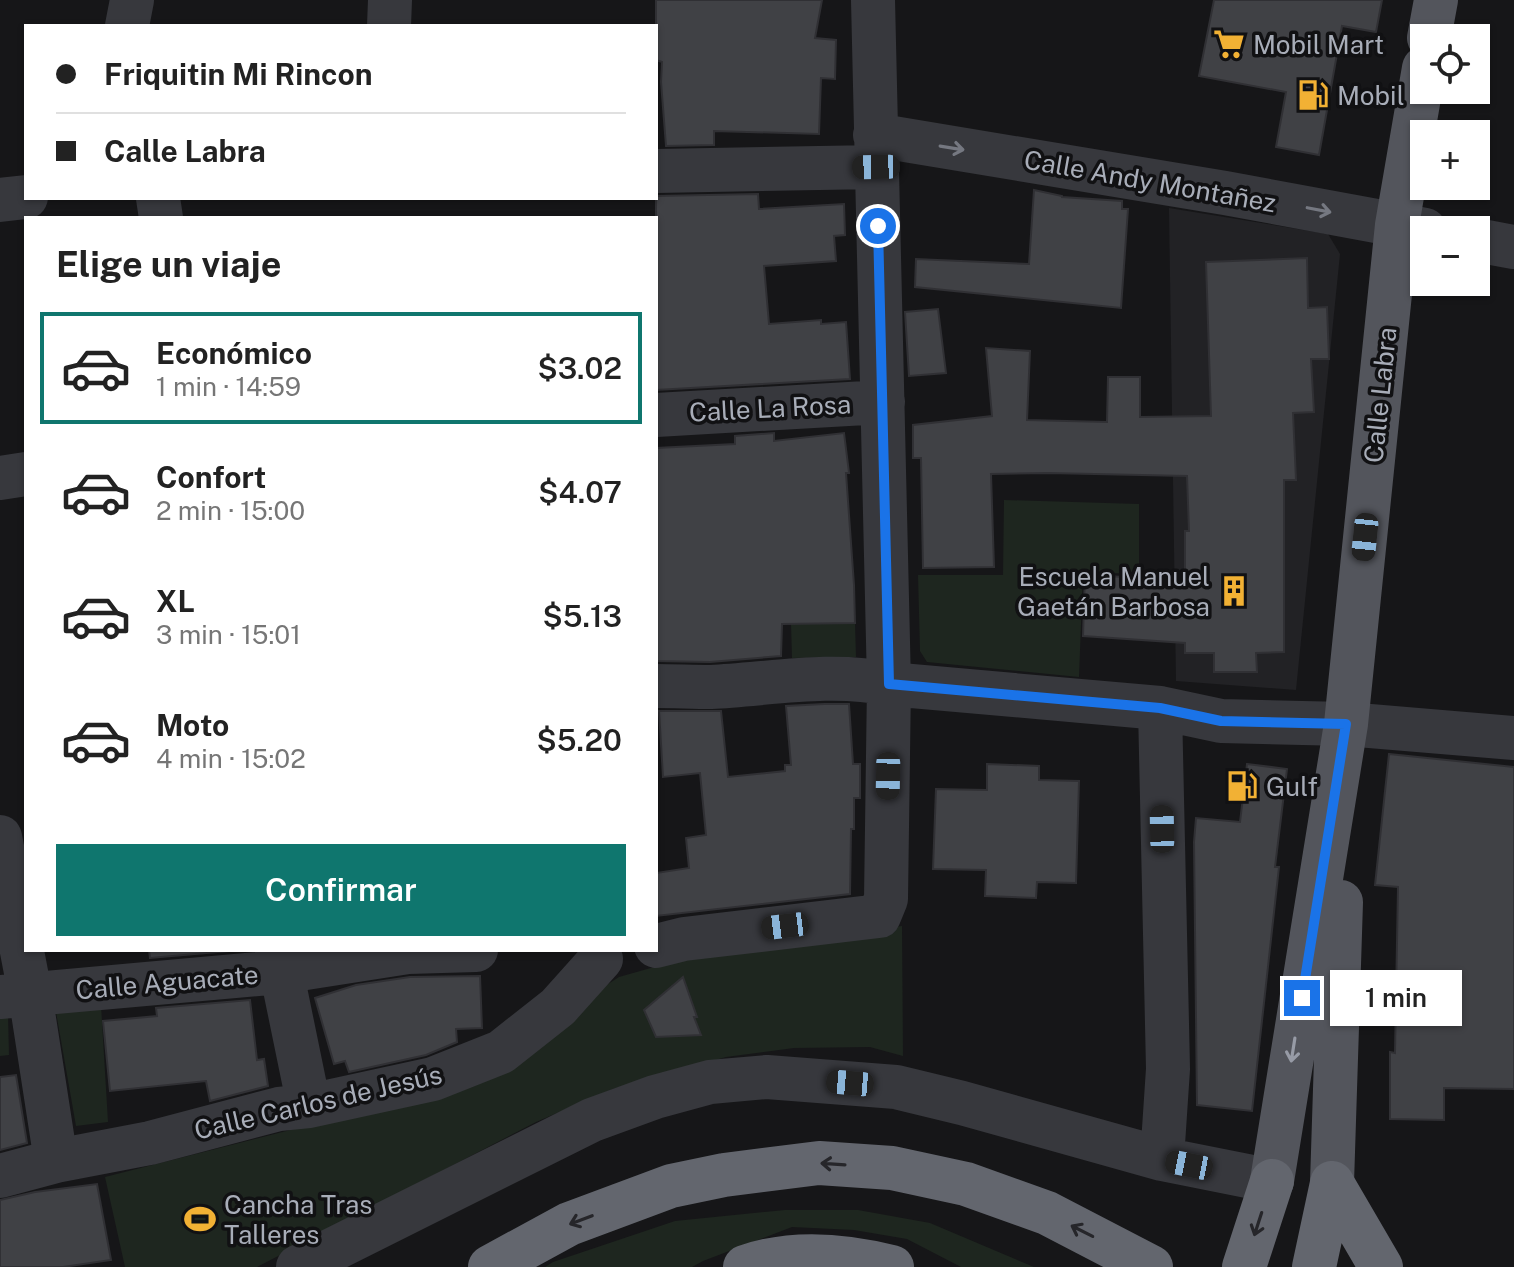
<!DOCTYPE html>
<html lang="es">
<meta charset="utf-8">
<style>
body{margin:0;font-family:"Public Sans",sans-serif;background:#f2f2f2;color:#222;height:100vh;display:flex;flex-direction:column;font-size:30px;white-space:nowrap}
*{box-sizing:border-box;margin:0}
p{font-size:26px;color:#767676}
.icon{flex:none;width:44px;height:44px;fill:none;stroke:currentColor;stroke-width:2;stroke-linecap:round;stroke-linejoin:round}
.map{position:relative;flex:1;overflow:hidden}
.details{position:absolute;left:24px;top:216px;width:634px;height:736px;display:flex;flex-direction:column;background:#fff;border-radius:0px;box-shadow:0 2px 6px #0004}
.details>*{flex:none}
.guide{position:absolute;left:24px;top:24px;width:634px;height:176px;border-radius:0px;box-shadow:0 2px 6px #0004;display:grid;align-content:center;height:176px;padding:0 32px;background:#fff}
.fabs{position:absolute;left:1410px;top:24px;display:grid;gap:16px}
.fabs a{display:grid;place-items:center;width:80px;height:80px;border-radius:0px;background:#fff;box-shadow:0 2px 6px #0004;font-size:40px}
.end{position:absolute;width:36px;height:36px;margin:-18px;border:10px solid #1a73e8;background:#fff;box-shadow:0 0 0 4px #fff}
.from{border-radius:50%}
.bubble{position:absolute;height:56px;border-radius:0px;background:#fff;box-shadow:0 2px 6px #0004;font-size:26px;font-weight:600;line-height:56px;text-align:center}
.car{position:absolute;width:24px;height:48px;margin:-24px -12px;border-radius:10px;box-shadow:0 0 6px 2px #0007;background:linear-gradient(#222 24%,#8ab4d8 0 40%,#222 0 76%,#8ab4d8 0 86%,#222 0)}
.guide b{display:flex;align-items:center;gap:28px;height:76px;font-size:30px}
.guide b+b{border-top:2px solid #e0e0e0}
.guide i{width:20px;height:20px;background:#222}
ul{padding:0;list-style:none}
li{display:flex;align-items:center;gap:24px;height:112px;margin:0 16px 12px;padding:0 16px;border:4px solid transparent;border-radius:0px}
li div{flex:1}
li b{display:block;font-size:30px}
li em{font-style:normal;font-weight:600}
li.selected{border-color:#0f766e}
li>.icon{width:72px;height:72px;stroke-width:1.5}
h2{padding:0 32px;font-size:36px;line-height:96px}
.cta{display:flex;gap:16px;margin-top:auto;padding:16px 32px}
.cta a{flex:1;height:92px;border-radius:0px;background:#0f766e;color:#fff;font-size:32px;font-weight:600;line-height:92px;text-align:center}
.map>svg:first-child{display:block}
</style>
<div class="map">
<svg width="1514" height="1267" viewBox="0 0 1514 1267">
<rect width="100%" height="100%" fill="#161618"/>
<path fill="#222225" d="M 1169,208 L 1328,234 L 1340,254 L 1296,690 L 1176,681 Z"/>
<path fill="#1e261f" d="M 1004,500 L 1139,504 L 1139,574 L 1083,572 L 1079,677 L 927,662 L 920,651 L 918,575 L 1003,575 Z
M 855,623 L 856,657 L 792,658 L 791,624 Z
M 902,926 L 903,1056 L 870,1047 L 794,1048 L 726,1057 L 613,1089 L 536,1122 L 257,1267 L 125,1267 L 105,1177 L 440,1092 L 619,977 L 718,949 Z
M 101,1005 L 108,1122 L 76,1126 L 56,1012 Z
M 8,1014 L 9,1055 L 0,1056 L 0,1015 Z
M 785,1210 L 858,1210 L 930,1223 L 1034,1267 L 961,1267 L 907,1239 L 854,1230 L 792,1227 L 703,1261 L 692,1267 L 545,1267 L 553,1262 L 675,1221 Z"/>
<path fill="#404145" stroke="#303034" stroke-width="2" d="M 656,0 L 822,0 L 815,38 L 836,40 L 835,79 L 821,78 L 819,134 L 714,131 L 714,145 L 666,146 L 661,82 L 662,62 L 656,60 Z
M 1214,0 L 1382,0 L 1376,32 L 1342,26 L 1319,155 L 1276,147 L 1286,92 L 1199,76 Z
M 1034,190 L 1062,196 L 1062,197 L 1122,201 L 1122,209 L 1128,209 L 1121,308 L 915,287 L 916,259 L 1029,264 Z
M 758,194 L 759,209 L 844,204 L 845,235 L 834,236 L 836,261 L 764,266 L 769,324 L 821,320 L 821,324 L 846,322 L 850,379 L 656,390 L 656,196 Z
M 1307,258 L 1308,308 L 1327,307 L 1329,359 L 1311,359 L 1314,412 L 1293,413 L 1296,480 L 1284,480 L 1284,652 L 1256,653 L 1257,672 L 1214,672 L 1214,653 L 1185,653 L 1185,643 L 1083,636 L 1085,575 L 1185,580 L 1185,531 L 1189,531 L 1187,476 L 1048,473 L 991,474 L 994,567 L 923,568 L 921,458 L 913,458 L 913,425 L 992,416 L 986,348 L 1030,351 L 1027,420 L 1107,422 L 1108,377 L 1140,377 L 1140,417 L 1211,416 L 1206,262 Z
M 938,309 L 946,373 L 909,376 L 905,312 Z
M 774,433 L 774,441 L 844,433 L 849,473 L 846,473 L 854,585 L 855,623 L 782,624 L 781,656 L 710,662 L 656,661 L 656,448 L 735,444 L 735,436 Z
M 824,704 L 849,704 L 853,764 L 860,764 L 860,798 L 854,798 L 854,829 L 851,829 L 850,894 L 656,916 L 656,873 L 689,868 L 686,838 L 706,835 L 700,773 L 663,777 L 659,711 L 721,711 L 728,777 L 785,771 L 785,765 L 791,765 L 786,706 Z
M 1389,754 L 1514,767 L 1514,1089 L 1444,1088 L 1444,1120 L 1390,1119 L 1390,1052 L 1395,1053 L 1398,887 L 1375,885 Z
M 987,764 L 1039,766 L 1039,780 L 1079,781 L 1076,883 L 1037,882 L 1036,898 L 985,896 L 986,870 L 933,869 L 936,789 L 987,790 Z
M 1247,764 L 1287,769 L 1275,867 L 1279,867 L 1252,1111 L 1197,1105 L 1194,842 L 1196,818 L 1240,822 Z
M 149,950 L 241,950 L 150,958 Z
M 480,976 L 482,1028 L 456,1029 L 457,1042 L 426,1055 L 349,1072 L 345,1061 L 334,1064 L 315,998 L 356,985 L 410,977 Z
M 683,977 L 697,1017 L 694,1017 L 701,1035 L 656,1037 L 644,1010 Z
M 250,1000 L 257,1060 L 264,1059 L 268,1086 L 210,1101 L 206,1081 L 110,1091 L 103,1021 L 157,1016 L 156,1008 Z
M 16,1075 L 27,1143 L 0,1150 L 0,1077 Z
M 97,1184 L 111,1260 L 63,1267 L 0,1267 L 0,1200 L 35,1192 Z"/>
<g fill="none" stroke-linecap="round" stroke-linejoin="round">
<path stroke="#37383d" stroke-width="44" d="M 127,26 L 132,0
M 389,26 L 390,0
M 875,135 L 1225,193 L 1425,230
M 656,171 L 876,167
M 158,198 L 161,218
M 0,200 L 26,197
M 1476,240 L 1514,247
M 656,415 L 883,402
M 0,478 L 26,474
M 656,686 C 674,686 693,687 711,687 C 770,684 832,672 889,684 L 1160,708 L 1221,721 L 1346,724 L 1514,738
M 1160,708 L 1168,1069 L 1162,1159
M 0,837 L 30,993 L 56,1161
M 656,946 L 684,939 L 879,916 L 886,899 L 889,684 L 873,0
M 277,950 L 309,1106
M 0,997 L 280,972 L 408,952 L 476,950
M 0,1176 L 56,1161 L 150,1143 L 279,1109 L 309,1106 L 433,1079 L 501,1052 L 558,1007 L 601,959
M 298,1267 L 592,1120 L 655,1097 L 710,1082 L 767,1077 L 896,1087 L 962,1103 L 1162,1159 L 1272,1181"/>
<path stroke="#53555c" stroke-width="44" d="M 1429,38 L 1436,0
M 1272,1181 L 1346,724 L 1397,225 L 1424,68
M 1332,1183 L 1341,902"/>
<path stroke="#63666e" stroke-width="44" d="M 1332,1183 L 1381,1267
M 490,1267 L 569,1224 L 671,1186 L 724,1175 L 819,1163 L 892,1168 L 966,1184 L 1047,1213 L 1151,1267
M 745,1267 C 792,1250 844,1255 892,1267
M 1244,1267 L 1272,1181
M 1314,1267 L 1332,1183"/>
</g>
<defs><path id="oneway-shaft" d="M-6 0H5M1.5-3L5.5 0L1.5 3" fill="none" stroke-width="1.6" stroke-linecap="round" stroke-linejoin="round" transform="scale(2)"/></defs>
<g stroke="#757881">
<use href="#oneway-shaft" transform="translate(952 148) rotate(9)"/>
<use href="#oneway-shaft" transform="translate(1319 210) rotate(11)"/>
</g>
<use stroke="#979ba6" href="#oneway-shaft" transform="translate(1293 1050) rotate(99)"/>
<g stroke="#26262a">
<use href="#oneway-shaft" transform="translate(833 1164) rotate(-176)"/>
<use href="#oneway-shaft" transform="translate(581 1220) rotate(159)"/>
<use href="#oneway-shaft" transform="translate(1258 1224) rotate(108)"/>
<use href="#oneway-shaft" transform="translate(1082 1231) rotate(-153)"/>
</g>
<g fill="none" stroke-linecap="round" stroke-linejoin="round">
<path stroke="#1a73e8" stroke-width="10" d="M 878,226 L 889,684 L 1160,708 L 1221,721 L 1346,724 L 1302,998"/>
</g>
<defs>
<symbol id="supermarket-bare" viewBox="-9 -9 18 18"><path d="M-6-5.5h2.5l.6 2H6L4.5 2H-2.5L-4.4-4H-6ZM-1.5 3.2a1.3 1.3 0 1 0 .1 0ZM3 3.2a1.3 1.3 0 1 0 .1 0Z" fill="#f2b134" stroke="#111113" stroke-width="2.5" paint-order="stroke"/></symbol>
<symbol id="fuel-bare" viewBox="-9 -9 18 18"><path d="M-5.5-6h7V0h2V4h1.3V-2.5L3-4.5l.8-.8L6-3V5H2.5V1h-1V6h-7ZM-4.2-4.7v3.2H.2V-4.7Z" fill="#f2b134" stroke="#111113" stroke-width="2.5" paint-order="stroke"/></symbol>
<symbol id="building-bare" viewBox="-9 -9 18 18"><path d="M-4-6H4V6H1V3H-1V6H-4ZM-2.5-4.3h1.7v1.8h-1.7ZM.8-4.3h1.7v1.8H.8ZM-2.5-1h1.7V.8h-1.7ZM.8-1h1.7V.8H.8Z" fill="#f2b134" stroke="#111113" stroke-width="2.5" paint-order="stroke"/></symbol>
<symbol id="stadium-bare" viewBox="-9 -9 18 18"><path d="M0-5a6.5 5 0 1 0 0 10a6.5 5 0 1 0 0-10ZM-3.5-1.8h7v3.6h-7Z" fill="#f2b134" stroke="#111113" stroke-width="2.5" paint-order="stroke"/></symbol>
</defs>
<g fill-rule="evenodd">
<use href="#supermarket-bare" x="1207" y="22" width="44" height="44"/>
<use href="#fuel-bare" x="1291" y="73" width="44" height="44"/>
<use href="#building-bare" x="1212" y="569" width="44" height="44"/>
<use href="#fuel-bare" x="1220" y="764" width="44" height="44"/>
<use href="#stadium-bare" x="178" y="1197" width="44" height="44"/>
</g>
<g text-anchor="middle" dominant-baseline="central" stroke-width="7" stroke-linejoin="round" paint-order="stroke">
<g font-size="26" fill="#a8adb8" stroke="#111113" text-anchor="start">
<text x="1253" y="44">Mobil Mart</text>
<text x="1337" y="95">Mobil</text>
<text x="1210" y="576" text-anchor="end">Escuela Manuel<tspan x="1210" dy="30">Gaetán Barbosa</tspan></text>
<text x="1266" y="786">Gulf</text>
<text x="224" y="1204">Cancha Tras<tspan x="224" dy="30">Talleres</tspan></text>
</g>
<g font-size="26" fill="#a8adb8" stroke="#111113">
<text transform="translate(1150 181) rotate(10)">Calle Andy Montañez</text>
<text transform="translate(1380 395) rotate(-84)">Calle Labra</text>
<text transform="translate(770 408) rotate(-3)">Calle La Rosa</text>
<text transform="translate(167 982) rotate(-5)">Calle Aguacate</text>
<text transform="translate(318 1102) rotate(-13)">Calle Carlos de Jesús</text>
</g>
</g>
</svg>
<div class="fabs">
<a><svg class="icon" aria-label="locate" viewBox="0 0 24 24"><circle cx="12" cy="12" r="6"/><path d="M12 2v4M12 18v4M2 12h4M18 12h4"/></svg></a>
<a>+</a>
<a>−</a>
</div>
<i class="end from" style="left:878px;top:226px"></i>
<i class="end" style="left:1302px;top:998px"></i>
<div class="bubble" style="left:1330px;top:970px;width:132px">1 min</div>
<i class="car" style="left:876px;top:167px;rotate:269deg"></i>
<i class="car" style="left:1365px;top:537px;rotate:186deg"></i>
<i class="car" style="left:888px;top:776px;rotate:181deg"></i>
<i class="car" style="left:1162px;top:829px;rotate:359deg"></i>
<i class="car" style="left:785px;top:926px;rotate:263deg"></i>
<i class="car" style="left:850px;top:1083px;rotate:275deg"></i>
<i class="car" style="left:1189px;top:1165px;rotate:281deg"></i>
<div class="guide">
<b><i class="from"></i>Friquitin Mi Rincon</b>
<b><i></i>Calle Labra</b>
</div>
<section class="details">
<h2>Elige un viaje</h2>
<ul>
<li class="selected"><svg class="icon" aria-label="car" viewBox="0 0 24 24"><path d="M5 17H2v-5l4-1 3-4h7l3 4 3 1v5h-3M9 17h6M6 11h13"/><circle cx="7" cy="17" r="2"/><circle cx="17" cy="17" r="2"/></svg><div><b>Económico</b><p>1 min · 14:59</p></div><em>$3.02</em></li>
<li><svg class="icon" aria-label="car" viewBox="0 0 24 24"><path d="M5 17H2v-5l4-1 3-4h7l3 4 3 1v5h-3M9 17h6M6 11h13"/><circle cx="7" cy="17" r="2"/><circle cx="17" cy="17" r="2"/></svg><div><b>Confort</b><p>2 min · 15:00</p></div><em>$4.07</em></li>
<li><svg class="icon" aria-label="car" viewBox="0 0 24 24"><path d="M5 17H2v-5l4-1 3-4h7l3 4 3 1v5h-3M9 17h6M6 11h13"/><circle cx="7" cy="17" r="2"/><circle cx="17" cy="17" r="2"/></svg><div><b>XL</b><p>3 min · 15:01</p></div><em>$5.13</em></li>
<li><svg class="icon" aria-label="car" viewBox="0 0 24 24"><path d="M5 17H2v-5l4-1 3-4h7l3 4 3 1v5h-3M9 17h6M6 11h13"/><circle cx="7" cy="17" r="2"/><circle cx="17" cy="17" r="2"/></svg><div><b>Moto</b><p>4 min · 15:02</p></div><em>$5.20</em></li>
</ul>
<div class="cta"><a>Confirmar</a></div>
</section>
</div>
